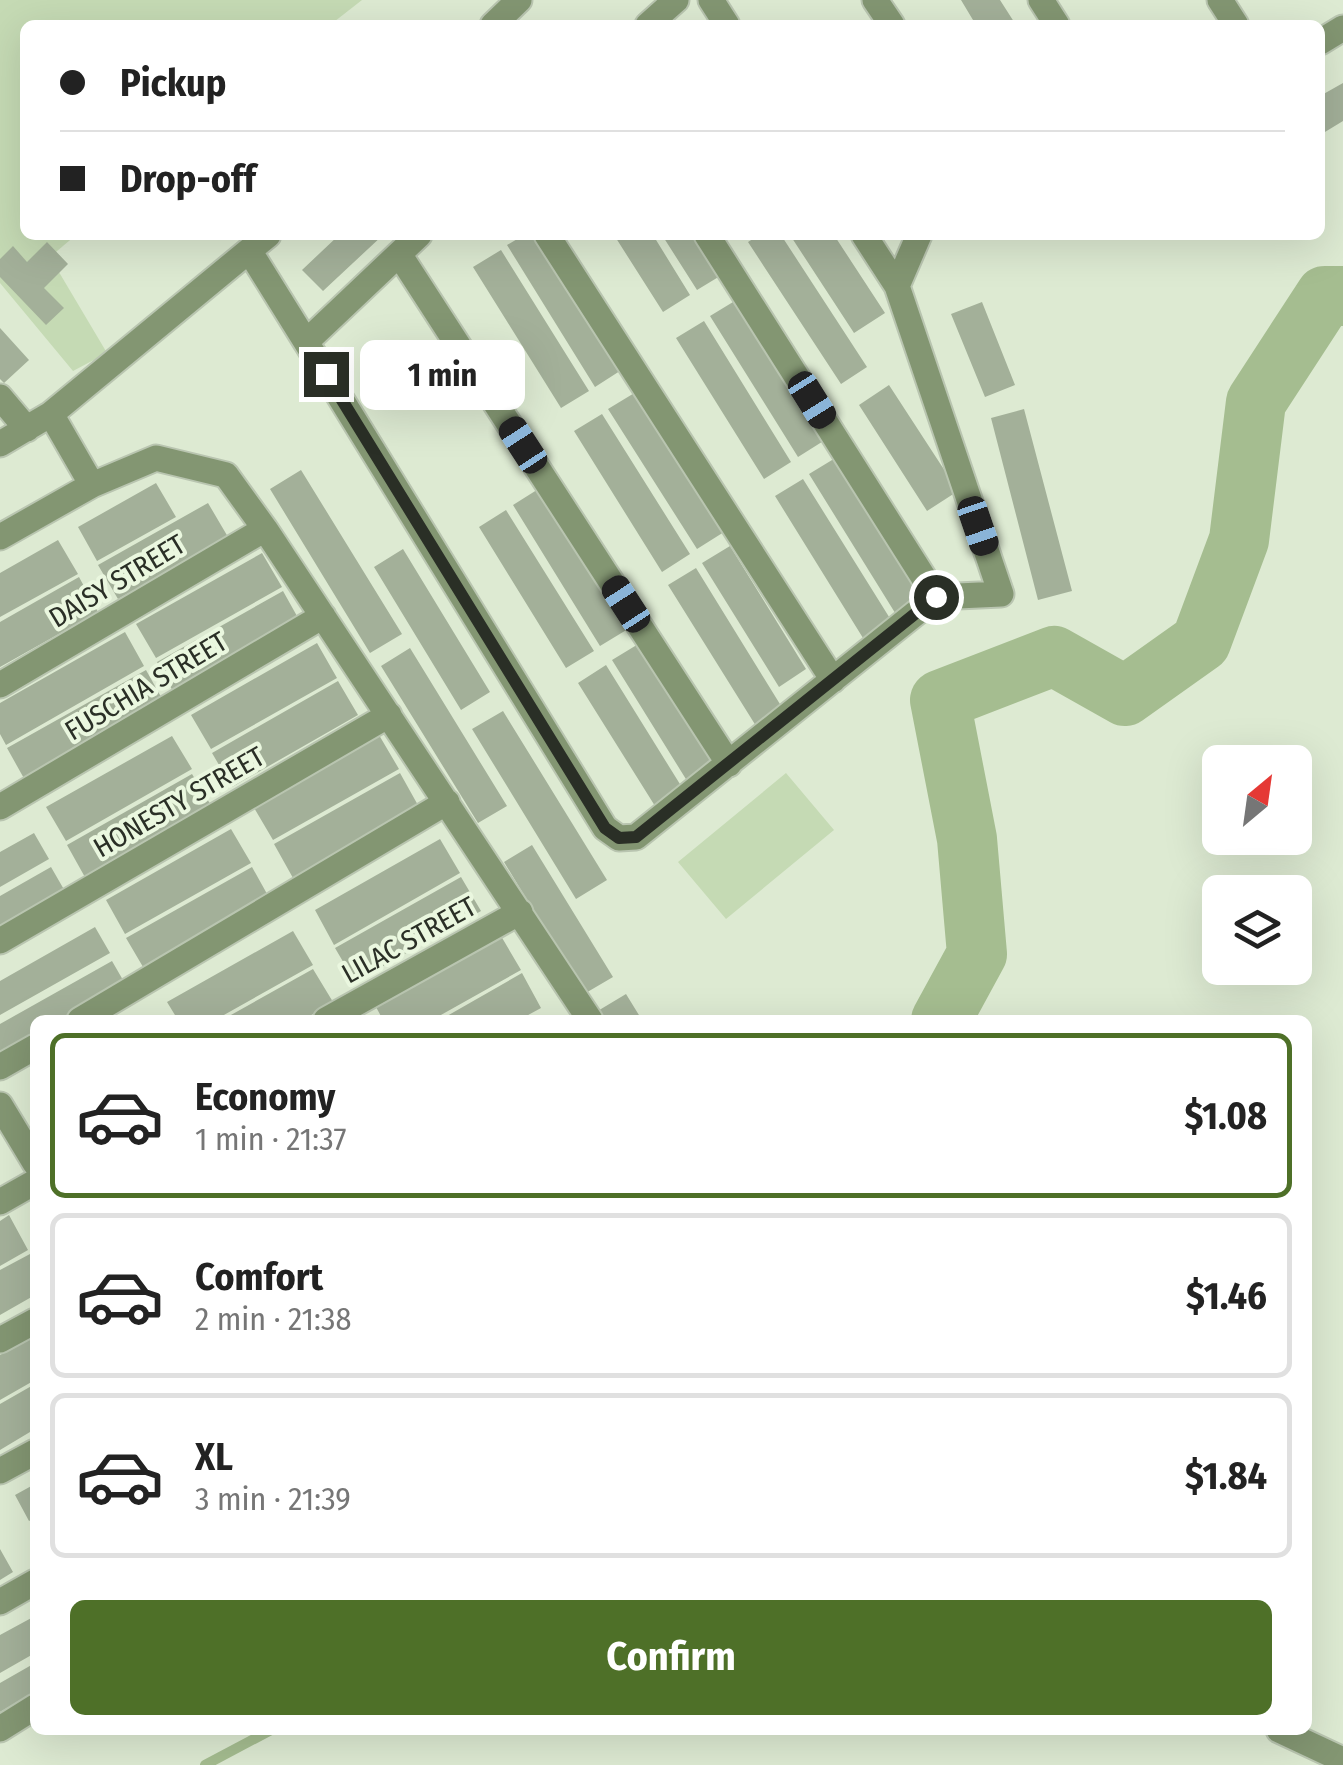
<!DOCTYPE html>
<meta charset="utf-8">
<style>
body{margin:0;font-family:"Fira Sans Condensed",sans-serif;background:#f2f2f2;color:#222;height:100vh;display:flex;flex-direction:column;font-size:38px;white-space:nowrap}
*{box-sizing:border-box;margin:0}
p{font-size:32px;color:#767676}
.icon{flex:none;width:55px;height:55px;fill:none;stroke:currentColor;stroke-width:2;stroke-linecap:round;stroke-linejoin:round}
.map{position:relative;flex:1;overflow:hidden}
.side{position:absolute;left:30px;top:1015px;width:1282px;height:720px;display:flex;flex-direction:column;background:#fff;border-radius:15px;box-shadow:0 10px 40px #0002}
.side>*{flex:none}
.banner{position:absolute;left:20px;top:20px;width:1305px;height:220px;border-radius:15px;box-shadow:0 10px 40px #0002;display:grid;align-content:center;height:220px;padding:0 40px;background:#fff}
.needle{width:65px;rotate:29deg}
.fabs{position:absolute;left:1202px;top:745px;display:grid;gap:20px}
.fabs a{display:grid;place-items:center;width:110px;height:110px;border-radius:15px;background:#fff;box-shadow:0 10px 40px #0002;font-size:50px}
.end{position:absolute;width:45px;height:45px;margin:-22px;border:12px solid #2a2f26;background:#fff;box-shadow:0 0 0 5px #fff}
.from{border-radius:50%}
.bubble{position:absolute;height:70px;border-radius:15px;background:#fff;box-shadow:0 10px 40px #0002;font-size:32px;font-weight:700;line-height:70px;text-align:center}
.car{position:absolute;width:30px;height:60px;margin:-30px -15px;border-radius:12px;box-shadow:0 0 8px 2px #0007;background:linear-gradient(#222 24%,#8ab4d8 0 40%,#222 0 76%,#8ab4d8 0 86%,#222 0)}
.banner b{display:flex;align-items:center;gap:35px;height:95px;font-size:38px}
.banner b+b{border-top:2px solid #e0e0e0}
.banner i{width:25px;height:25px;background:#222}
ul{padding:18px 0 0;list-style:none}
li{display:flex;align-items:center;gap:30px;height:165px;margin:0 20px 15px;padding:0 20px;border:5px solid #e0e0e0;border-radius:15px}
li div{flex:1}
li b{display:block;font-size:38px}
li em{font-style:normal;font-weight:700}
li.active{border-color:#4e7028}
li>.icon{width:90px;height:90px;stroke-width:1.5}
.action{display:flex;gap:20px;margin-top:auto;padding:20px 40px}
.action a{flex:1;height:115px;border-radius:15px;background:#4e7028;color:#fff;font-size:40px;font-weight:700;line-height:115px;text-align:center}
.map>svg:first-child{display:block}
</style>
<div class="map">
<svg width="1343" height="1765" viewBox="0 0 1343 1765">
<rect width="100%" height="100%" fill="#ddead2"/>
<path fill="#c5dab4" d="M 0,0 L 362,0 L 330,25 L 25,25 L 25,235 L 76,235 L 50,257 L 107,353 L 73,371 L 0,283 Z
M 786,773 L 834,830 L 726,919 L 678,862 Z"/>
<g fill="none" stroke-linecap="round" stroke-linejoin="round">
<path stroke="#a5bd90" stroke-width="10" d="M 205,1765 L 271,1730"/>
<path stroke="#a5bd90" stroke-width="60" d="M 941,1020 L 977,954 L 967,839 L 940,700 L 1054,656 L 1125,696 L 1201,642 L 1239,540 L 1256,402 L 1325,296 L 1343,296"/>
</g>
<path fill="#a3b099" d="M 961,0 L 1000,0 L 1016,25 L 976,25 Z
M 1343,83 L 1343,121 L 1320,135 L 1320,96 Z
M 339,235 L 383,235 L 323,291 L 302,270 Z
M 524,235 L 539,235 L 623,369 L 595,387 L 507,245 Z
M 614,235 L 653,235 L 690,295 L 663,312 Z
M 662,235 L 701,235 L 725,273 L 697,290 Z
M 759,235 L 781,235 L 867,367 L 841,384 L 748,242 Z
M 790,235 L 834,235 L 885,313 L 854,333 Z
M 47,242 L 68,264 L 44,288 L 64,308 L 46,325 L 0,277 L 0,259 L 13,246 L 27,262 Z
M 501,250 L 589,391 L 561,408 L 473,267 Z
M 738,299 L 825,440 L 798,457 L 710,316 Z
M 982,302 L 1015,385 L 985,397 L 951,314 Z
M 704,321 L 791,462 L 764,479 L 676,338 Z
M 0,328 L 29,360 L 4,383 L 0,379 Z
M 889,385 L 958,491 L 927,511 L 859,405 Z
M 636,392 L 724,532 L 697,549 L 608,409 Z
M 1024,409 L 1072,591 L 1038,600 L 991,418 Z
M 602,414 L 690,554 L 662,572 L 574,431 Z
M 837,457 L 924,598 L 897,616 L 809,474 Z
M 301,470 L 402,634 L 370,653 L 270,489 Z
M 803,479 L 891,620 L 863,638 L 775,496 Z
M 156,483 L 176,517 L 97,561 L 78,527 Z
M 540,488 L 628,629 L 600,646 L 513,505 Z
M 208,503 L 228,537 L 118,599 L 98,565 Z
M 506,510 L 594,651 L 566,668 L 479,527 Z
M 58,540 L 78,574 L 0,617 L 0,573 Z
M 730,546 L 806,669 L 779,687 L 702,563 Z
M 403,549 L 490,692 L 461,710 L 374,567 Z
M 262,553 L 282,587 L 156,658 L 136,624 Z
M 696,568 L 783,709 L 756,726 L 668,585 Z
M 79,577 L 98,612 L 0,667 L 0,622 Z
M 283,591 L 302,625 L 176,697 L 157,662 Z
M 125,632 L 144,666 L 6,745 L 0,734 L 0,703 Z
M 317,643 L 337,678 L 211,749 L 191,715 Z
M 640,643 L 717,767 L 689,784 L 612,660 Z
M 410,648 L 507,806 L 478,823 L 381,666 Z
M 606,665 L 683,789 L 655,806 L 578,683 Z
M 146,670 L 165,704 L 26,782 L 7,748 Z
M 338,681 L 358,715 L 232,787 L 212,753 Z
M 503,711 L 607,880 L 576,899 L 472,729 Z
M 379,735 L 399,769 L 273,840 L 253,806 Z
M 172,736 L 192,769 L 66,841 L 46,807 Z
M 400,773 L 419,807 L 293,878 L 274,844 Z
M 192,774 L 212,807 L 86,879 L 67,845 Z
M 231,829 L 251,863 L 125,934 L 106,900 Z
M 34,833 L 49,859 L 0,887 L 0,852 Z
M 440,839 L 460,873 L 334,945 L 315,910 Z
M 532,845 L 613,977 L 584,994 L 504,862 Z
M 51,867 L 66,893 L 0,930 L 0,896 Z
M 252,867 L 271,901 L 146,972 L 126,938 Z
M 461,877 L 481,911 L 355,982 L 335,948 Z
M 95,927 L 110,953 L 0,1015 L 0,981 Z
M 293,931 L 313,965 L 215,1020 L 178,1020 L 167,1002 Z
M 501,936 L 521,970 L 432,1020 L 383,1020 L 376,1007 Z
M 112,961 L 127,987 L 69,1020 L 35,1020 L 35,1039 L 0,1054 L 0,1024 Z
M 313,969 L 333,1002 L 317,1012 L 302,1020 L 222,1020 Z
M 522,973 L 541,1008 L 519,1020 L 440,1020 Z
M 626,994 L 642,1020 L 601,1020 L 596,1012 Z
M 9,1215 L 28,1250 L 0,1266 L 0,1221 Z
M 30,1254 L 35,1263 L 35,1295 L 0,1315 L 0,1270 Z
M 35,1335 L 35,1380 L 0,1400 L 0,1355 Z
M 35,1384 L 35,1429 L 0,1450 L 0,1404 Z
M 35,1484 L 35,1518 L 29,1521 L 15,1495 Z
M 0,1549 L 13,1572 L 0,1580 Z
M 35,1616 L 35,1653 L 0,1673 L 0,1635 Z
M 35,1663 L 35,1692 L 0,1712 L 0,1683 Z"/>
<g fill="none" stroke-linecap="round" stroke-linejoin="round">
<defs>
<path id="minor" d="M 711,0 L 727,25
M 875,0 L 892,25
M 1041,0 L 1057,25
M 1220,0 L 1236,25
M 493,25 L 519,0
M 648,25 L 676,0
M 1320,42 L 1343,28
M 547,235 L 833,680
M 707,235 L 936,597
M 250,252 L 306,342 L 419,235
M 399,254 L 729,764
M 897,286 L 919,235
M 306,342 L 605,828 L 619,838 L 636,837 L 936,597 L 1001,594 L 897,286 L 864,235
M 0,397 L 27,429
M 51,414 L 92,485
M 0,444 L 51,414 L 268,235
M 0,537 L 92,485 L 156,458 L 226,475 L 265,529 L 590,1020
M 0,685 L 265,529
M 0,807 L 323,616
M 0,941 L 389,715
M 80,1020 L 447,802
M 326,1020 L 520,912
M 0,1067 L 35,1047
M 0,1105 L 35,1163
M 0,1202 L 35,1182
M 0,1340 L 35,1321
M 0,1471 L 35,1452
M 0,1602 L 35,1582
M 0,1729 L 35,1707
M 1279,1730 L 1343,1760"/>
</defs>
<use href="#minor" stroke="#b9c5b0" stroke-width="29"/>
<use href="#minor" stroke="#839672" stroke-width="25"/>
</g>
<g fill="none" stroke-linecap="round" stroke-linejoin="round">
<path stroke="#2a2f26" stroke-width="12" d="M 326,374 L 605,828 L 619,838 L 636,837 L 936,597"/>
</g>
<g text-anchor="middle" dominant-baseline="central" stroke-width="8" stroke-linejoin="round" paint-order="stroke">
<g font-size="28" fill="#2a2f26" stroke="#eaf7df">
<text transform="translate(117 581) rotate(-31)">DAISY STREET</text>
<text transform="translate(146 686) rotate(-31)">FUSCHIA STREET</text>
<text transform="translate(179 802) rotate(-30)">HONESTY STREET</text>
<text transform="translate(409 940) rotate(-29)">LILAC STREET</text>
</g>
</g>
</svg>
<div class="fabs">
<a><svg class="needle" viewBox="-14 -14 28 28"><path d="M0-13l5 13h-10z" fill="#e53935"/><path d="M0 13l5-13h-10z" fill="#767676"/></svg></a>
<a><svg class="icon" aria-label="layers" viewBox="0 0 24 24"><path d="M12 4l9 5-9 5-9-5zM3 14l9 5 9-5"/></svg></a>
</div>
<i class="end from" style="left:936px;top:597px"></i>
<i class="end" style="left:326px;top:374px"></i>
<div class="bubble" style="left:360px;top:340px;width:165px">1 min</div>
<i class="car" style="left:812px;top:400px;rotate:148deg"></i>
<i class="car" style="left:523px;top:445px;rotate:327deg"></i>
<i class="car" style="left:978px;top:526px;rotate:161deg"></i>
<i class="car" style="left:626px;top:604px;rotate:327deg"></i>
<div class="banner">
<b><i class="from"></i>Pickup</b>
<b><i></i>Drop-off</b>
</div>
<section class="side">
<ul>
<li class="active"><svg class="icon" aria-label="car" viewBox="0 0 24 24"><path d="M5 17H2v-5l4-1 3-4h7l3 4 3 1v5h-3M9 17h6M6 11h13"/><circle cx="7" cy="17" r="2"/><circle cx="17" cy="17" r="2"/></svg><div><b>Economy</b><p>1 min · 21:37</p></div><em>$1.08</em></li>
<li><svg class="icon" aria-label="car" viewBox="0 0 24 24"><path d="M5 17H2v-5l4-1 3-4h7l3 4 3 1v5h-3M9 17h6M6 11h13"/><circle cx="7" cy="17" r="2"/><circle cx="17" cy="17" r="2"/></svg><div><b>Comfort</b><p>2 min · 21:38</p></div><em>$1.46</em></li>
<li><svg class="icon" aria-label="car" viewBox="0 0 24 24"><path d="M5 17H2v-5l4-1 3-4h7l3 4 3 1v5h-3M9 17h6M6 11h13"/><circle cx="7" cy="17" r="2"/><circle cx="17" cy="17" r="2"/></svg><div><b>XL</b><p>3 min · 21:39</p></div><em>$1.84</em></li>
</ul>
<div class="action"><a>Confirm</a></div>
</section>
</div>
